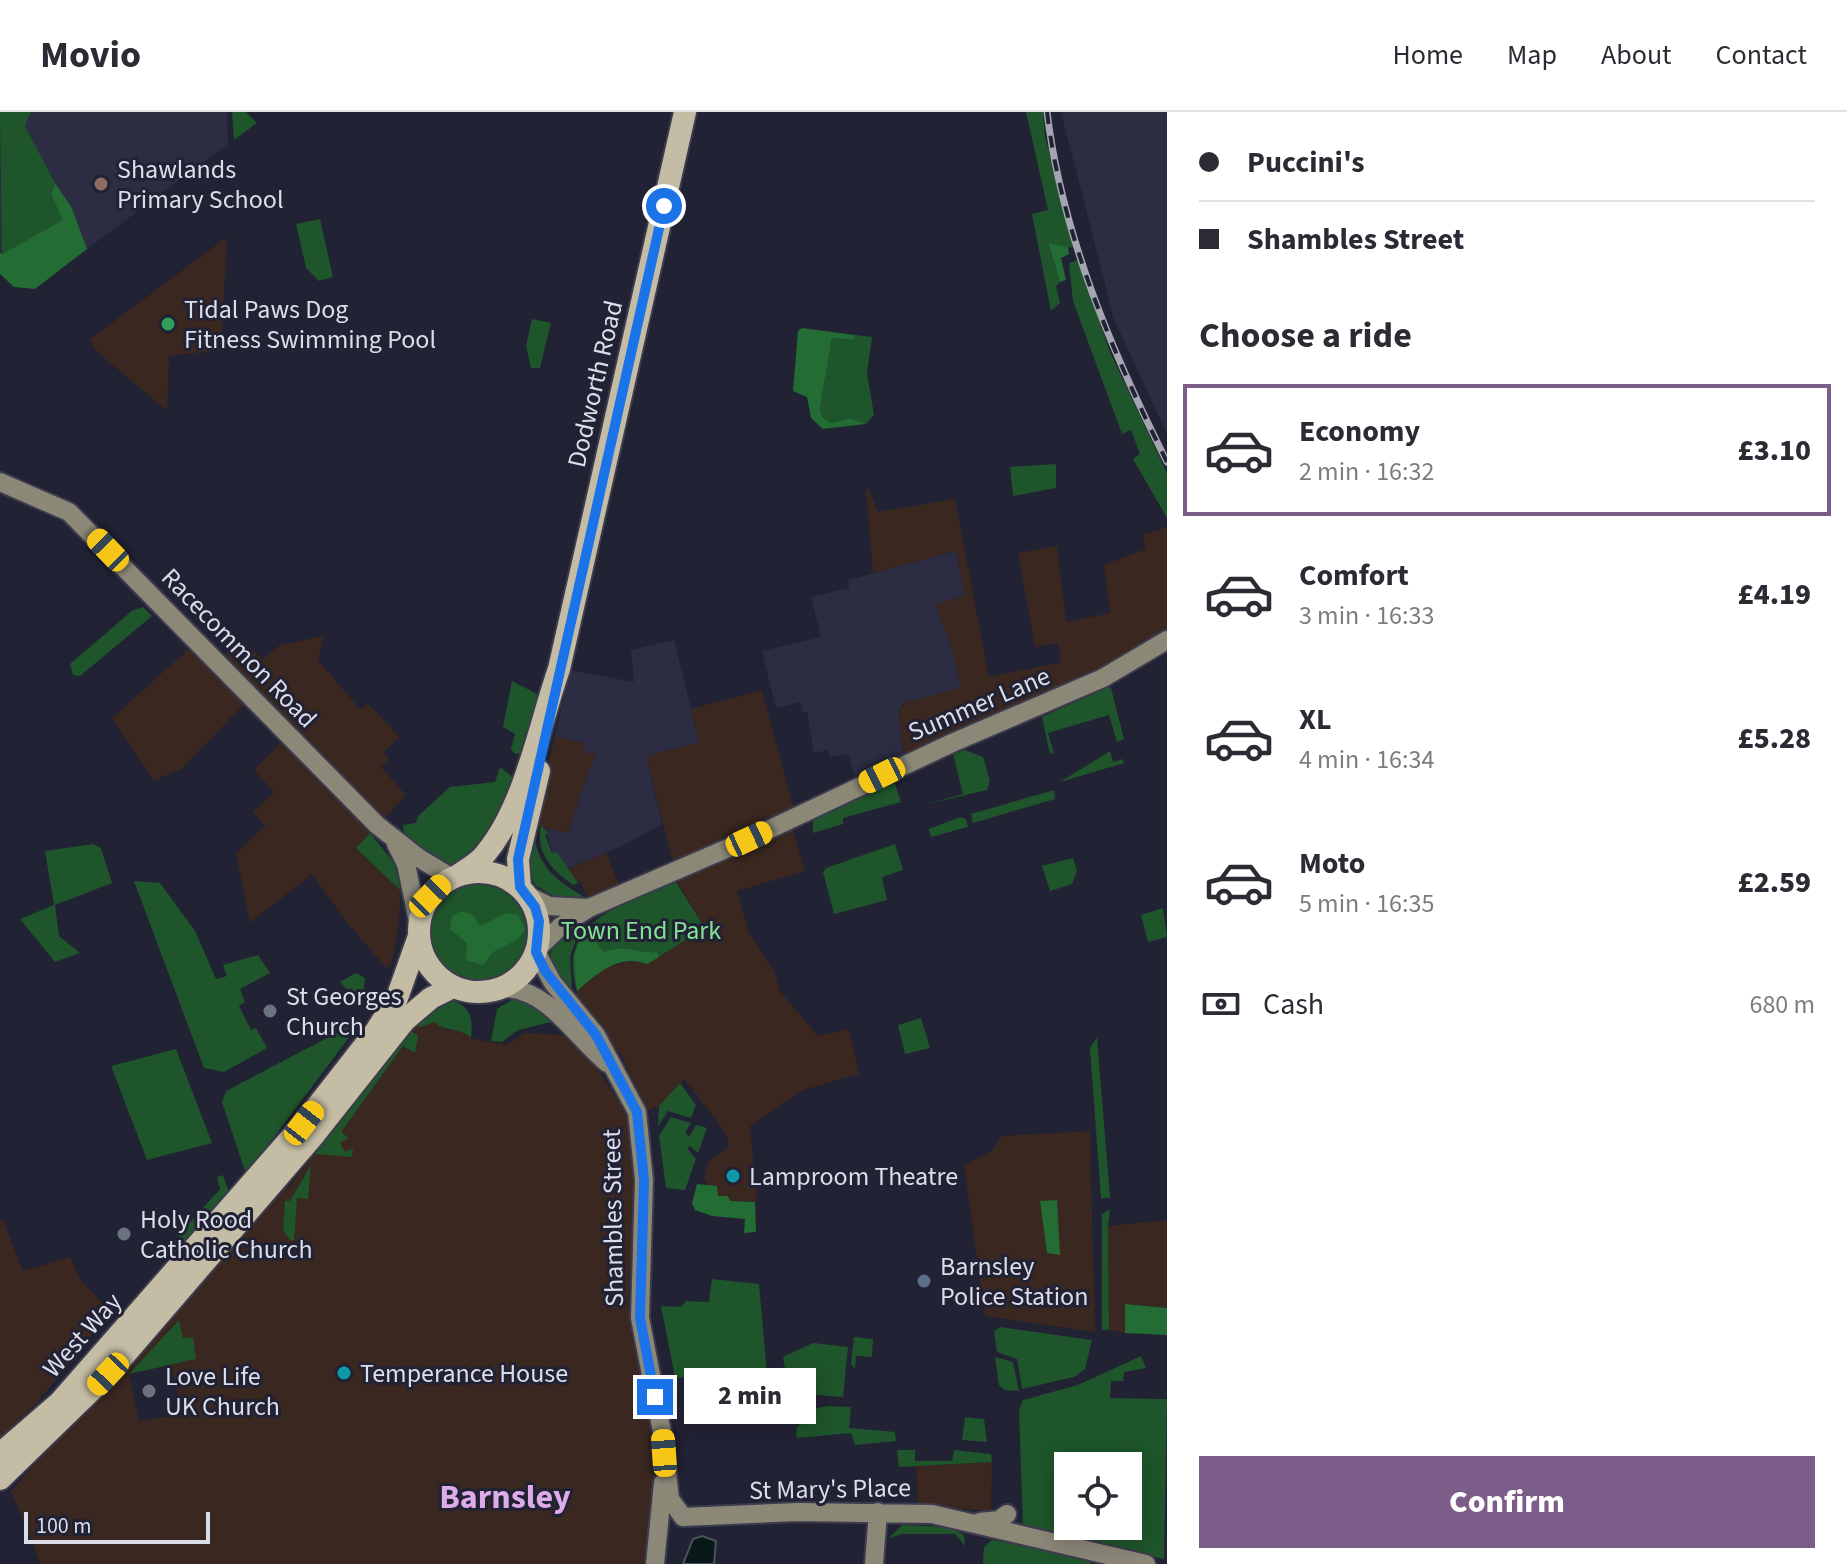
<!DOCTYPE html>
<meta charset="utf-8">
<style>
body{margin:0;font-family:"Source Sans 3",sans-serif;background:#f7f7f7;color:#2b2b33;height:100vh;display:flex;flex-direction:column;font-size:30px;white-space:nowrap}
*{box-sizing:border-box;margin:0}
p{font-size:26px;color:#7c7c81}
.icon{flex:none;width:44px;height:44px;fill:none;stroke:currentColor;stroke-width:2;stroke-linecap:round;stroke-linejoin:round}
.map{position:relative;flex:1;overflow:hidden}
.panel{display:flex;flex-direction:column;background:#fff;width:680px}
.panel>*{flex:none}
.hud{display:grid;align-content:center;height:176px;padding:0 32px;background:#fff}
.tools{position:absolute;left:1054px;top:1340px;display:grid;gap:16px}
.tools a{display:grid;place-items:center;width:88px;height:88px;border-radius:0px;background:#fff;box-shadow:0 4px 20px #0003;font-size:40px}
.scale{position:absolute;left:24px;bottom:20px;width:186px;box-sizing:border-box;padding-left:8px;border:4px solid #dcddea;border-top:0;font-size:22px;line-height:28px;white-space:nowrap;color:#dcddea;-webkit-text-stroke:6px #222235;paint-order:stroke}
.end{position:absolute;width:36px;height:36px;margin:-18px;border:10px solid #1a73e8;background:#fff;box-shadow:0 0 0 4px #fff}
.from{border-radius:50%}
.bubble{position:absolute;height:56px;border-radius:0px;background:#fff;box-shadow:0 4px 20px #0003;font-size:26px;font-weight:800;line-height:56px;text-align:center}
.car{position:absolute;width:24px;height:48px;margin:-24px -12px;border-radius:10px;box-shadow:0 0 6px 2px #0007;background:linear-gradient(#f5c518 24%,#345 0 40%,#f5c518 0 76%,#345 0 86%,#f5c518 0)}
.hud b{display:flex;align-items:center;gap:28px;height:76px;font-size:30px}
.hud b+b{border-top:2px solid #e1e1e2}
.hud i{width:20px;height:20px;background:#2b2b33}
ul{padding:0;list-style:none}
li{display:flex;align-items:center;gap:24px;height:132px;margin:0 16px 12px;padding:0 16px;border:4px solid transparent;border-radius:0px}
li div{flex:1}
li b{display:block;font-size:30px}
li em{font-style:normal;font-weight:800}
li.on{border-color:#7c5c88}
li>.icon{width:72px;height:72px;stroke-width:1.5}
h2{padding:0 32px;font-size:36px;line-height:96px}
.pay{display:flex;align-items:center;gap:20px;height:88px;padding:0 32px;font-size:30px}
.pay p{margin-inline-start:auto}
.cta{display:flex;gap:16px;margin-top:auto;padding:16px 32px}
.cta a{flex:1;height:92px;border-radius:0px;background:#7c5c88;color:#fff;font-size:32px;font-weight:800;line-height:92px;text-align:center}
header{display:flex;align-items:center;gap:48px;box-sizing:border-box;height:112px;padding:0 40px;background:#fff;border-bottom:2px solid #e1e1e2}
header strong{font-size:38px}
nav{display:flex;gap:44px;margin-inline-start:auto;font-size:28px}
main{display:flex;flex:1;min-height:0}
.map>svg:first-child{display:block}
</style>
<header>
<strong>Movio</strong>
<nav><a>Home</a><a>Map</a><a>About</a><a>Contact</a></nav>
</header>
<main>
<div class="map">
<svg width="1167" height="1452" viewBox="0 0 1167 1452">
<rect width="100%" height="100%" fill="#222235"/>
<path fill="#392720" fill-rule="evenodd" d="M 227,125 L 221,238 L 169,244 L 167,299 L 95,238 L 89,228 Z
M 869,377 L 878,400 L 955,387 L 989,565 L 1061,550 L 1058,531 L 1035,535 L 1018,441 L 1057,434 L 1066,510 L 1110,501 L 1104,453 L 1146,437 L 1143,423 L 1167,415 L 1167,521 L 1108,558 L 904,646 L 898,600 L 949,532 L 935,492 L 965,484 L 956,439 L 873,461 L 866,378 Z
M 323,524 L 318,548 L 360,597 L 368,592 L 400,625 L 384,640 L 389,647 L 381,655 L 406,683 L 356,736 L 401,779 L 398,818 L 392,851 L 386,856 L 345,808 L 312,762 L 250,811 L 236,741 L 265,714 L 253,700 L 274,680 L 254,658 L 281,630 L 243,593 L 183,656 L 154,669 L 112,606 L 192,534 L 213,555 L 240,528 L 263,547 L 280,533 Z
M 762,578 L 794,698 L 673,751 L 646,644 L 699,630 L 691,597 Z
M 555,624 L 586,632 L 597,643 L 588,660 L 568,721 L 535,713 Z
M 792,716 L 805,759 L 737,779 L 749,821 L 774,859 L 780,879 L 818,924 L 849,917 L 859,962 L 803,978 L 750,1014 L 757,1089 L 730,1089 L 715,1085 L 704,1066 L 708,1050 L 728,1035 L 728,1026 L 717,1009 L 684,967 L 659,994 L 647,999 L 622,944 L 575,887 L 577,879 L 602,856 L 632,849 L 647,852 L 705,816 L 676,767 Z
M 606,741 L 619,772 L 587,785 L 581,771 L 572,765 L 569,756 Z
M 414,910 L 434,910 L 447,918 L 464,919 L 470,926 L 506,933 L 525,921 L 563,923 L 573,927 L 595,953 L 629,1005 L 636,1055 L 628,1194 L 654,1339 L 655,1373 L 646,1452 L 41,1452 L 11,1379 L 278,1080 L 290,1074 ZM 171,1253 L 182,1302 L 139,1309 L 129,1262 Z
M 1090,1019 L 1095,1220 L 985,1204 L 964,1053 L 992,1039 L 1002,1024 Z
M 3,1108 L 23,1159 L 70,1145 L 80,1167 L 108,1197 L 106,1206 L 40,1287 L 0,1327 L 0,1109 Z
M 1167,1108 L 1167,1196 L 1126,1192 L 1125,1221 L 1109,1218 L 1108,1114 Z
M 992,1350 L 991,1399 L 918,1393 L 916,1354 Z"/>
<path fill="#2c2c43" d="M 0,0 L 227,0 L 228,32 L 87,137 L 72,96 L 0,140 Z
M 1061,0 L 1167,0 L 1167,322 L 1114,207 Z
M 956,439 L 965,484 L 935,492 L 952,536 L 961,576 L 903,591 L 898,600 L 904,646 L 855,668 L 849,645 L 845,642 L 830,645 L 828,638 L 814,641 L 807,600 L 803,600 L 801,590 L 776,596 L 762,539 L 821,525 L 811,485 L 849,476 L 848,468 Z
M 674,528 L 699,630 L 646,644 L 662,712 L 624,733 L 566,757 L 553,742 L 545,716 L 568,721 L 588,660 L 597,643 L 584,640 L 585,631 L 555,624 L 570,558 L 634,570 L 631,538 Z"/>
<path fill="#1e552a" fill-rule="evenodd" d="M 0,0 L 31,0 L 25,14 L 55,71 L 51,82 L 64,108 L 2,142 Z
M 232,0 L 246,0 L 257,11 L 234,28 Z
M 1026,0 L 1043,0 L 1045,24 L 1075,136 L 1048,132 L 1060,170 L 1056,174 L 1060,191 L 1051,199 L 1032,102 L 1048,98 Z
M 320,107 L 333,165 L 319,169 L 306,156 L 296,112 Z
M 1078,148 L 1110,240 L 1167,361 L 1167,406 L 1133,347 L 1140,342 L 1131,318 L 1122,322 L 1073,189 L 1069,151 Z
M 532,207 L 551,211 L 540,256 L 531,256 L 526,234 Z
M 855,223 L 872,225 L 867,261 L 874,303 L 866,312 L 850,306 L 832,311 L 822,305 L 820,296 L 832,226 L 854,228 Z
M 1056,352 L 1056,376 L 1013,384 L 1010,355 Z
M 143,495 L 152,504 L 80,564 L 73,563 L 70,552 L 133,498 Z
M 512,569 L 541,584 L 522,641 L 515,642 L 511,637 L 515,622 L 503,615 Z
M 1108,575 L 1111,576 L 1124,627 L 1117,630 L 1109,603 L 1048,621 L 1054,641 L 1050,642 L 1042,605 Z
M 965,638 L 983,645 L 990,669 L 987,678 L 923,693 L 963,682 L 953,642 Z
M 1110,639 L 1113,650 L 1123,647 L 1124,651 L 1060,670 Z
M 500,655 L 514,666 L 492,727 L 453,754 C 434,748 403,736 403,713 L 416,711 L 418,704 L 450,675 L 495,670 Z
M 891,671 L 895,672 L 901,690 L 843,706 L 843,712 L 813,721 L 813,708 Z
M 1054,678 L 1055,687 L 973,711 L 971,702 Z
M 960,705 L 966,707 L 968,715 L 931,725 L 929,717 Z
M 541,713 L 548,721 L 545,723 L 552,741 L 557,740 L 578,771 L 573,773 C 552,758 535,741 541,713 Z
M 370,721 L 394,751 L 401,779 L 356,736 Z
M 534,724 C 540,758 558,769 586,786 L 559,787 L 535,773 L 527,751 Z
M 93,732 L 101,736 L 112,771 L 55,793 L 59,824 L 80,841 L 55,850 L 20,807 L 54,793 L 45,739 Z
M 895,732 L 903,758 L 882,765 L 887,788 L 834,802 L 823,760 L 826,756 Z
M 1073,746 L 1077,759 L 1072,772 L 1050,779 L 1042,754 Z
M 134,769 L 160,771 L 195,819 L 216,867 L 227,864 L 223,853 L 258,843 L 270,861 L 240,877 L 245,890 L 239,894 L 251,918 L 256,916 L 267,936 L 224,960 L 204,956 Z
M 676,770 L 705,816 L 647,852 C 620,841 596,862 577,879 C 555,807 626,792 676,770 Z
M427 822a52 52 0 1 1 104 0a52 52 0 1 1-104 0Z
M 1163,796 L 1167,825 L 1148,830 L 1141,803 Z
M 583,810 L 570,844 L 572,880 C 533,848 551,831 583,810 Z
M 356,861 L 365,866 L 363,883 L 357,888 L 340,870 Z
M 515,886 L 526,887 L 555,909 L 518,918 L 502,930 L 491,929 L 497,897 Z
M 451,888 C 471,894 473,907 471,926 C 460,915 447,921 434,910 L 420,915 L 414,910 L 429,897 Z
M 921,906 L 930,936 L 905,942 L 898,913 Z
M 363,907 L 246,1062 L 222,990 L 226,979 Z
M 410,918 L 418,924 L 415,941 L 403,934 L 341,1020 L 349,1026 L 340,1031 L 345,1040 L 353,1036 L 352,1045 L 315,1042 L 401,925 Z
M 1097,925 L 1110,1086 L 1101,1086 L 1090,936 Z
M 176,937 L 212,1031 L 147,1048 L 111,954 Z
M 680,971 L 696,993 L 691,1006 L 668,999 L 658,1014 L 659,994 Z
M 671,1005 L 691,1011 L 685,1021 L 689,1025 L 696,1013 L 707,1016 L 698,1041 L 690,1034 L 687,1036 L 696,1047 L 685,1078 L 666,1076 L 659,1024 Z
M 311,1053 L 308,1087 L 297,1086 L 294,1128 L 290,1128 L 283,1118 L 285,1089 L 290,1089 Z
M 223,1063 L 230,1083 L 177,1143 L 172,1131 L 220,1077 L 217,1065 Z
M 1110,1097 L 1108,1115 L 1109,1218 L 1102,1218 L 1102,1102 Z
M 712,1167 L 759,1172 L 770,1295 L 767,1296 L 763,1272 L 675,1265 L 661,1194 L 681,1195 L 686,1189 L 709,1190 Z
M 179,1208 L 183,1226 L 193,1225 L 196,1247 L 129,1262 Z
M 1000,1215 L 1092,1228 L 1085,1257 L 1074,1265 L 1022,1277 L 1017,1247 L 997,1240 L 994,1219 Z
M 854,1225 L 873,1227 L 872,1245 L 856,1244 L 855,1257 L 851,1252 Z
M 813,1231 L 848,1235 L 843,1285 L 789,1281 L 783,1245 Z
M 1141,1244 L 1146,1256 L 1124,1260 L 1123,1269 L 1111,1269 L 1110,1286 L 1167,1287 L 1164,1447 L 1023,1415 L 1019,1299 L 1023,1288 L 1078,1273 ZM 1068,1354 L 1128,1354 L 1128,1414 L 1068,1414 Z
M 995,1245 L 1013,1250 L 1019,1279 L 1005,1278 L 999,1273 Z
M 828,1294 L 851,1295 L 849,1316 L 895,1320 L 896,1329 L 855,1333 L 851,1321 L 796,1326 L 797,1315 L 817,1296 Z
M 965,1305 L 984,1307 L 987,1330 L 962,1328 Z
M 897,1338 L 915,1338 L 915,1349 L 952,1349 L 954,1338 L 991,1342 L 992,1350 L 899,1355 Z
M 902,1413 L 950,1415 L 964,1423 L 965,1434 L 955,1422 L 901,1422 L 888,1427 Z
M 992,1428 L 1083,1445 L 1092,1452 L 983,1452 L 984,1435 Z"/>
<path fill="#236c34" d="M 55,71 L 72,96 L 87,137 L 35,177 L 14,175 L 0,162 L 0,140 L 2,142 L 63,108 L 51,82 Z
M 1048,131 L 1068,135 L 1069,142 L 1061,146 L 1066,168 L 1060,170 Z
M 802,216 L 855,223 L 854,228 L 832,226 L 820,296 L 822,305 L 832,311 L 850,306 L 866,312 L 823,317 L 811,306 L 807,285 L 793,279 L 798,219 Z
M 461,799 L 473,803 L 480,814 L 507,801 L 518,803 L 525,817 L 518,827 L 493,840 L 483,853 L 466,848 L 467,831 L 450,817 L 452,804 Z
M 582,822 L 591,823 L 604,840 C 627,832 635,842 657,840 L 659,845 L 647,852 C 619,841 596,862 577,879 L 574,844 Z
M 697,1072 L 717,1074 L 718,1084 L 727,1084 L 731,1089 L 755,1090 L 756,1120 L 744,1121 L 745,1107 L 712,1104 L 695,1098 L 692,1091 Z
M 1057,1088 L 1060,1143 L 1047,1141 L 1040,1089 Z
M 1125,1192 L 1167,1196 L 1167,1223 L 1125,1221 Z"/>
<path fill="#091919" stroke="#485458" stroke-width="2" d="M 702,1424 L 716,1429 L 714,1452 L 683,1452 L 693,1427 Z"/>
<g fill="none" stroke-linecap="round" stroke-linejoin="round">
<defs>
<path id="secondary" d="M 0,370 L 69,400 L 377,713 L 419,746 L 452,766
M 396,732 L 406,752 L 419,814
M 527,783 L 549,794 L 589,796
M 537,837 L 561,814 L 589,796 L 749,727 L 952,631 L 1103,566 L 1167,528
M 536,840 L 553,871 L 596,923 L 637,1000 L 644,1068 L 640,1206 L 663,1325 L 670,1387 L 683,1405
M 504,876 C 550,878 574,924 607,951
M 683,1405 L 798,1400 L 932,1402 L 1146,1452
M 980,1410 L 999,1408 L 1007,1402
M 655,1452 L 663,1371
M 874,1452 L 878,1400"/>
<path id="highway" d="M419 820a60 60 0 1 1 120 0a60 60 0 1 1-120 0Z
M 457,764 C 467,757 479,751 486,741 C 525,694 539,614 559,557 L 685,0
M 520,775 L 518,747 L 539,659
M 0,1342 L 60,1290 L 304,1011 L 376,919 L 397,886 L 419,824
M 0,1367 L 108,1262 L 314,1023 L 405,908 L 431,886 L 453,875"/>
</defs>
<use href="#secondary" stroke="#3c3c4e" stroke-width="22"/>
<use href="#highway" stroke="#3c3c4e" stroke-width="26"/>
<use href="#secondary" stroke="#8c8878" stroke-width="18"/>
<use href="#highway" stroke="#c4bca4" stroke-width="22"/>
<defs>
<path id="rail" d="M 1047,0 C 1062,123 1112,240 1167,350"/>
</defs>
<use href="#rail" stroke="#a4a4b3" stroke-width="7"/>
<use href="#rail" stroke="#222235" stroke-width="4" stroke-dasharray="12" stroke-linecap="butt"/>
</g>
<g fill="none" stroke-linecap="round" stroke-linejoin="round">
<path stroke="#1a73e8" stroke-width="10" d="M 655,1285 L 640,1206 L 644,1068 L 637,1000 L 596,923 L 545,859 L 536,840 L 539,809 L 535,795 L 520,775 L 518,747 L 664,94"/>
</g>
<circle fill="#8d6e63" stroke="#222235" stroke-width="3" cx="101" cy="72" r="8"/>
<circle fill="#2e9e5b" stroke="#222235" stroke-width="3" cx="168" cy="212" r="8"/>
<g fill="#6b7280" stroke="#222235" stroke-width="3">
<circle cx="270" cy="899" r="8"/>
<circle cx="124" cy="1122" r="8"/>
<circle cx="149" cy="1279" r="8"/>
</g>
<g fill="#0f9aa8" stroke="#222235" stroke-width="3">
<circle cx="733" cy="1064" r="8"/>
<circle cx="344" cy="1261" r="8"/>
</g>
<circle fill="#5c6f8a" stroke="#222235" stroke-width="3" cx="924" cy="1169" r="8"/>
<g text-anchor="middle" dominant-baseline="central" stroke-width="6" stroke-linejoin="round" paint-order="stroke">
<g font-size="26" fill="#dcddea" stroke="#222235" text-anchor="start">
<text x="117" y="57">Shawlands<tspan x="117" dy="30">Primary School</tspan></text>
<text x="184" y="197">Tidal Paws Dog<tspan x="184" dy="30">Fitness Swimming Pool</tspan></text>
<text x="286" y="884">St Georges<tspan x="286" dy="30">Church</tspan></text>
<text x="749" y="1064">Lamproom Theatre</text>
<text x="140" y="1107">Holy Rood<tspan x="140" dy="30">Catholic Church</tspan></text>
<text x="940" y="1154">Barnsley<tspan x="940" dy="30">Police Station</tspan></text>
<text x="360" y="1261">Temperance House</text>
<text x="165" y="1264">Love Life<tspan x="165" dy="30">UK Church</tspan></text>
</g>
<g font-size="26" fill="#dcddea" stroke="#222235">
<text transform="translate(595 272) rotate(-77)">Dodworth Road</text>
<text transform="translate(239 536) rotate(46)">Racecommon Road</text>
<text transform="translate(979 592) rotate(-23)">Summer Lane</text>
<text transform="translate(613 1106) rotate(-91)">Shambles Street</text>
<text transform="translate(82 1223) rotate(-48)">West Way</text>
<text transform="translate(830 1377) rotate(-1)">St Mary's Place</text>
</g>
<g font-size="26" fill="#83e293" stroke="#222235">
<text x="641" y="818">Town End Park</text>
</g>
<g font-size="34" font-weight="bold" fill="#dcabe8" stroke="#222235">
<text x="505" y="1385">Barnsley</text>
</g>
</g>
</svg>
<div class="tools">
<a><svg class="icon" aria-label="locate" viewBox="0 0 24 24"><circle cx="12" cy="12" r="6"/><path d="M12 2v4M12 18v4M2 12h4M18 12h4"/></svg></a>
</div>
<div class="scale">100 m</div>
<i class="end from" style="left:664px;top:94px"></i>
<i class="end" style="left:655px;top:1285px"></i>
<div class="bubble" style="left:684px;top:1256px;width:132px">2 min</div>
<i class="car" style="left:108px;top:438px;rotate:316deg"></i>
<i class="car" style="left:882px;top:663px;rotate:244deg"></i>
<i class="car" style="left:749px;top:727px;rotate:65deg"></i>
<i class="car" style="left:430px;top:784px;rotate:44deg"></i>
<i class="car" style="left:304px;top:1011px;rotate:38deg"></i>
<i class="car" style="left:108px;top:1262px;rotate:223deg"></i>
<i class="car" style="left:664px;top:1341px;rotate:356deg"></i>
</div>
<section class="panel">
<div class="hud">
<b><i class="from"></i>Puccini's</b>
<b><i></i>Shambles Street</b>
</div>
<h2>Choose a ride</h2>
<ul>
<li class="on"><svg class="icon" aria-label="car" viewBox="0 0 24 24"><path d="M5 17H2v-5l4-1 3-4h7l3 4 3 1v5h-3M9 17h6M6 11h13"/><circle cx="7" cy="17" r="2"/><circle cx="17" cy="17" r="2"/></svg><div><b>Economy</b><p>2 min · 16:32</p></div><em>£3.10</em></li>
<li><svg class="icon" aria-label="car" viewBox="0 0 24 24"><path d="M5 17H2v-5l4-1 3-4h7l3 4 3 1v5h-3M9 17h6M6 11h13"/><circle cx="7" cy="17" r="2"/><circle cx="17" cy="17" r="2"/></svg><div><b>Comfort</b><p>3 min · 16:33</p></div><em>£4.19</em></li>
<li><svg class="icon" aria-label="car" viewBox="0 0 24 24"><path d="M5 17H2v-5l4-1 3-4h7l3 4 3 1v5h-3M9 17h6M6 11h13"/><circle cx="7" cy="17" r="2"/><circle cx="17" cy="17" r="2"/></svg><div><b>XL</b><p>4 min · 16:34</p></div><em>£5.28</em></li>
<li><svg class="icon" aria-label="car" viewBox="0 0 24 24"><path d="M5 17H2v-5l4-1 3-4h7l3 4 3 1v5h-3M9 17h6M6 11h13"/><circle cx="7" cy="17" r="2"/><circle cx="17" cy="17" r="2"/></svg><div><b>Moto</b><p>5 min · 16:35</p></div><em>£2.59</em></li>
</ul>
<div class="pay"><svg class="icon" aria-label="cash" viewBox="0 0 24 24"><path d="M3 7h18v10H3z"/><circle cx="12" cy="12" r="2"/></svg>Cash<p>680 m</p></div>
<div class="cta"><a>Confirm</a></div>
</section>
</main>
